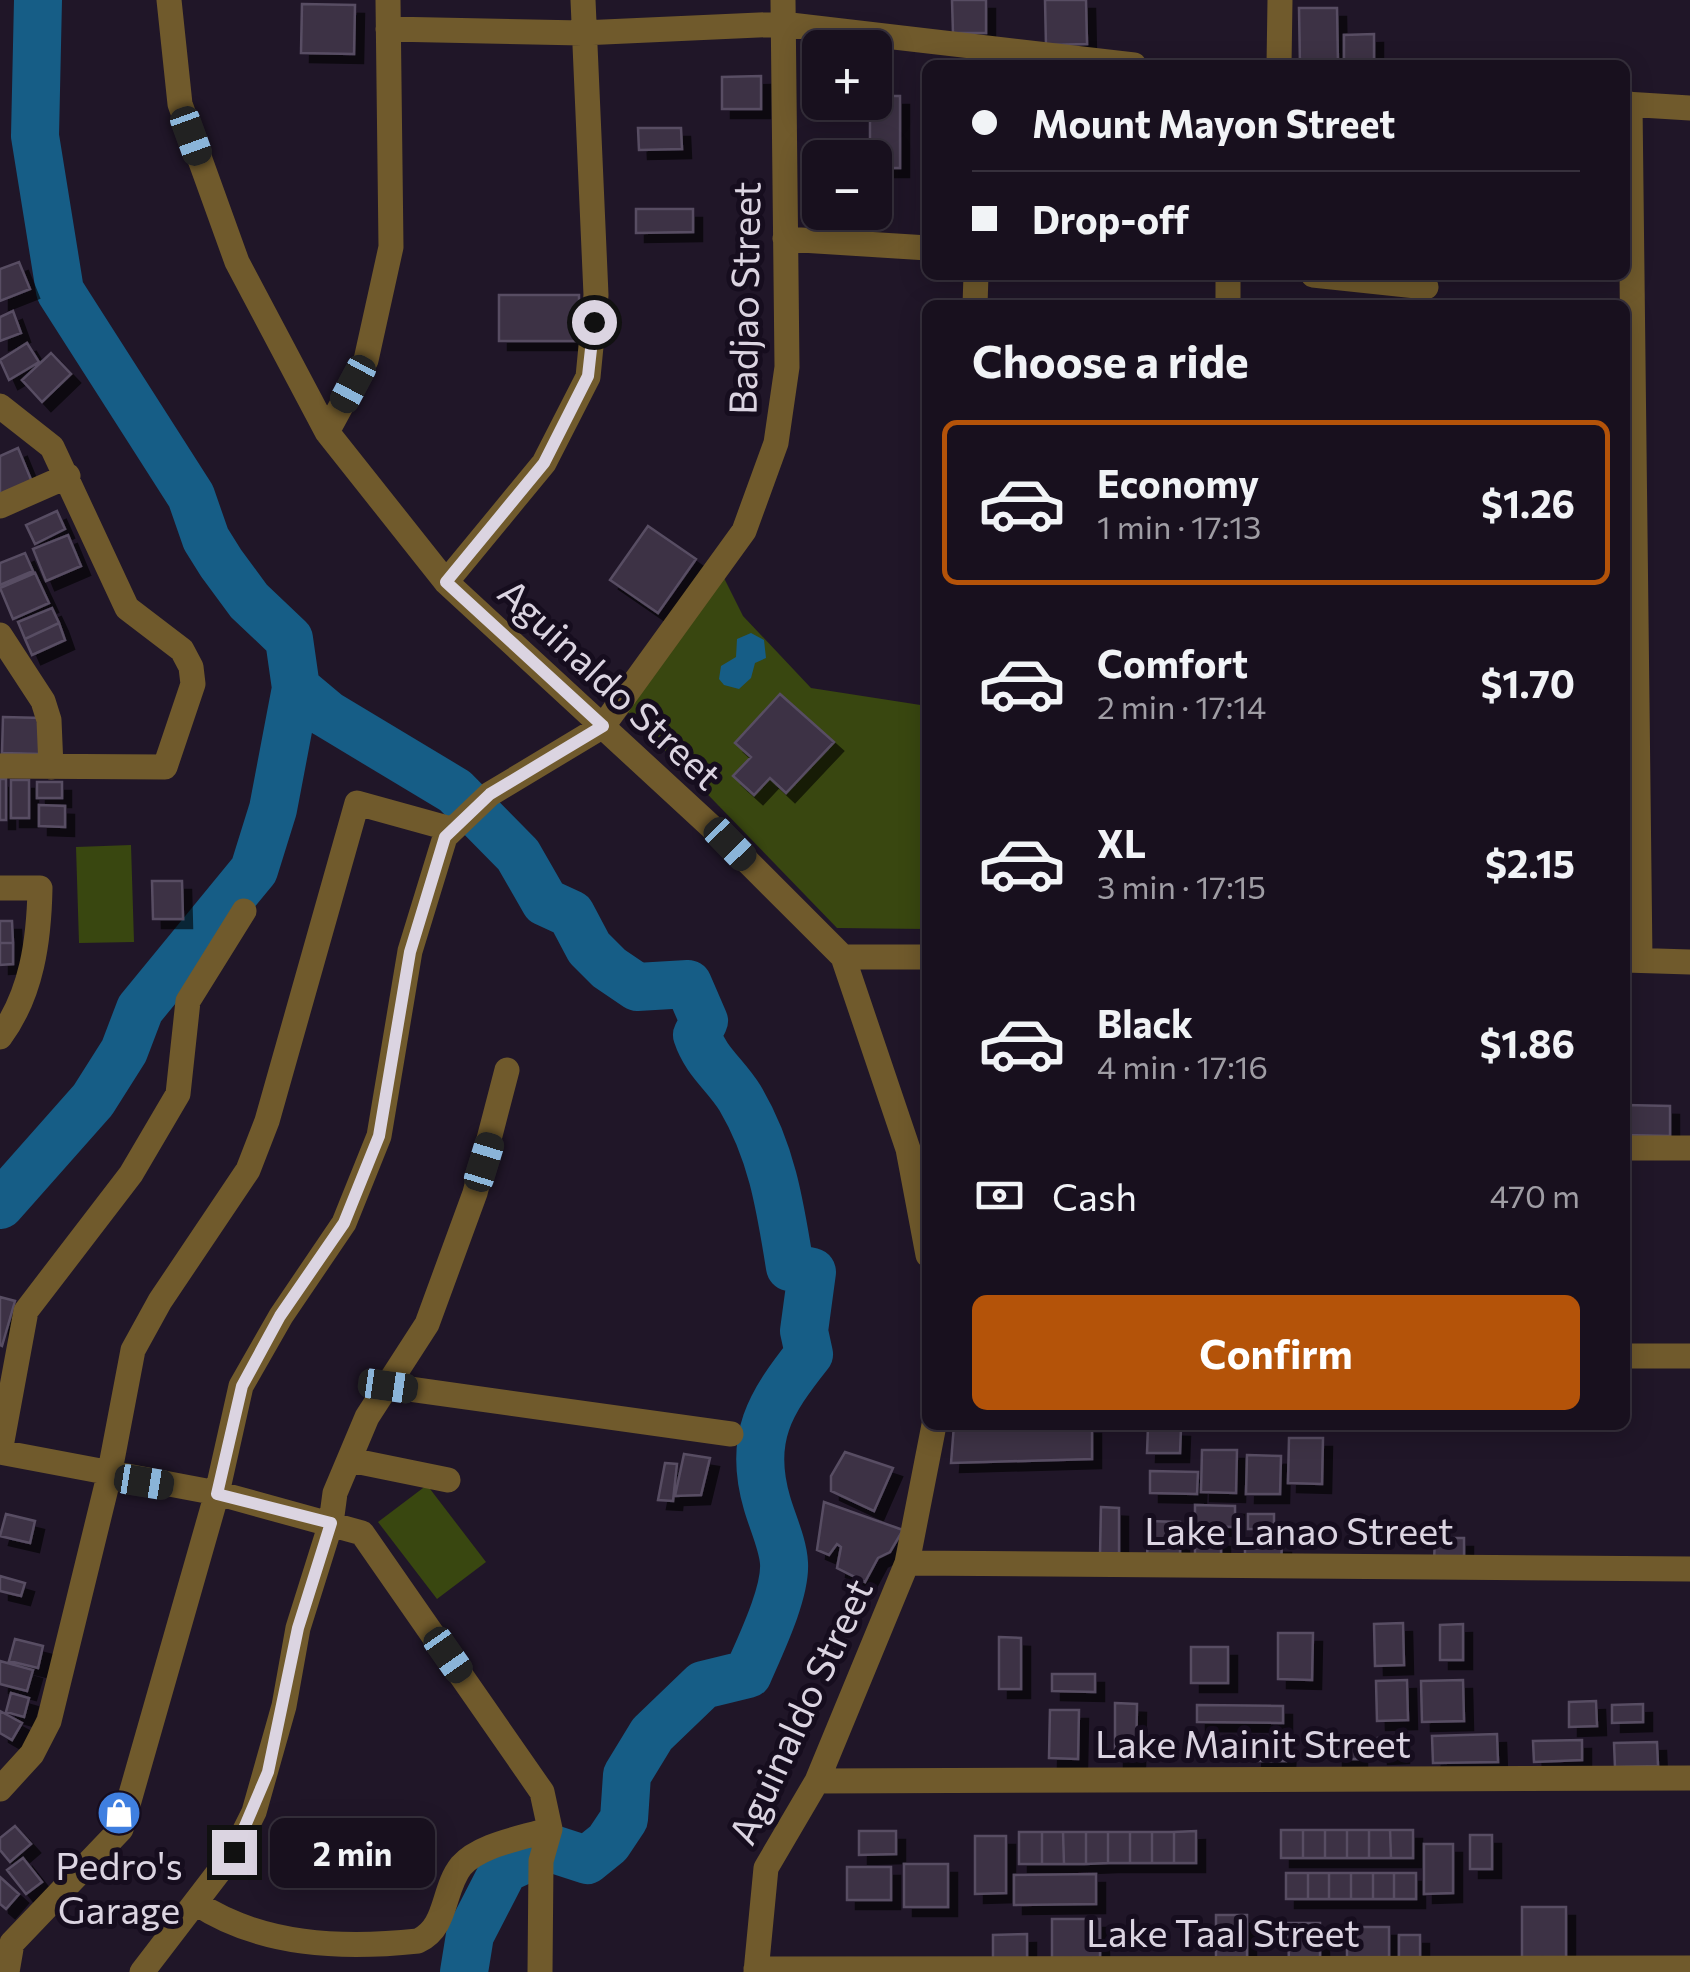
<!DOCTYPE html>
<meta charset="utf-8">
<style>
body{margin:0;font-family:Commissioner,sans-serif;background:#211927;color:#f1f3f6;height:100vh;display:flex;flex-direction:column;font-size:38px;white-space:nowrap}
*{box-sizing:border-box;margin:0}
p{font-size:32px;color:#9f9da4}
.icon{flex:none;width:55px;height:55px;fill:none;stroke:currentColor;stroke-width:2;stroke-linecap:round;stroke-linejoin:round}
.map{position:relative;flex:1;overflow:hidden}
.side{position:absolute;left:922px;top:300px;width:708px;height:1130px;display:flex;flex-direction:column;background:#18101e;border-radius:15px;box-shadow:0 5px 25px #0003,0 0 0 2px #36303c}
.side>*{flex:none}
.banner{position:absolute;left:922px;top:60px;width:708px;height:220px;border-radius:15px;box-shadow:0 5px 25px #0003,0 0 0 2px #36303c;display:grid;align-content:center;height:220px;padding:0 50px;background:#18101e}
.tools{position:absolute;left:802px;top:30px;display:grid;gap:20px}
.tools a{display:grid;place-items:center;width:90px;height:90px;border-radius:15px;background:#18101e;box-shadow:0 5px 25px #0003,0 0 0 2px #36303c;font-size:50px}
.end{position:absolute;width:45px;height:45px;margin:-22px;border:12px solid #dbd4e1;background:#111;box-shadow:0 0 0 5px #111}
.from{border-radius:50%}
.bubble{position:absolute;height:70px;border-radius:15px;background:#18101e;box-shadow:0 5px 25px #0003,0 0 0 2px #36303c;font-size:32px;font-weight:700;line-height:70px;text-align:center}
.car{position:absolute;width:30px;height:60px;margin:-30px -15px;border-radius:12px;box-shadow:0 0 8px 2px #0007;background:linear-gradient(#222 24%,#8ab4d8 0 40%,#222 0 76%,#8ab4d8 0 86%,#222 0)}
.banner b{display:flex;align-items:center;gap:35px;height:95px;font-size:38px}
.banner b+b{border-top:2px solid #36303c}
.banner i{width:25px;height:25px;background:#f1f3f6}
ul{padding:0;list-style:none}
li{display:flex;align-items:center;gap:30px;height:165px;margin:0 20px 15px;padding:0 30px;border:5px solid transparent;border-radius:15px}
li div{flex:1}
li b{display:block;font-size:38px}
li em{font-style:normal;font-weight:700}
li.active{border-color:#b45309}
li>.icon{width:90px;height:90px;stroke-width:1.5}
h2{padding:0 50px;font-size:45px;line-height:120px}
.pay{display:flex;align-items:center;gap:25px;height:110px;padding:0 50px;font-size:38px}
.pay p{margin-inline-start:auto}
.action{display:flex;gap:20px;margin-top:auto;padding:20px 50px}
.action a{flex:1;height:115px;border-radius:15px;background:#b45309;color:#fff;font-size:40px;font-weight:700;line-height:115px;text-align:center}
.map>svg:first-child{display:block}
</style>
<div class="map">
<svg width="1690" height="1972" viewBox="0 0 1690 1972">
<defs>
<filter id="shadow"><feDropShadow dx="9" dy="9" stdDeviation="0" flood-color="#0009"/></filter>
</defs>
<rect width="100%" height="100%" fill="#201628"/>
<path fill="#394710" d="M 724,578 L 743,616 L 811,688 L 927,706 L 927,929 L 837,928 L 625,709 Z
M 131,845 L 134,942 L 79,943 L 76,847 Z
M 427,1485 L 486,1562 L 437,1599 L 378,1522 Z"/>
<path fill="#165d86" d="M 751,633 L 764,640 L 766,658 L 755,663 L 751,678 L 739,689 L 724,685 L 719,679 L 721,666 L 736,657 L 737,639 Z"/>
<g fill="none" stroke-linecap="round" stroke-linejoin="round">
<path stroke="#165d86" stroke-width="48" d="M 296,688 L 327,714 L 455,791 L 518,855 L 545,902 L 571,914 L 589,948 L 609,968 L 637,987 L 688,984 L 704,1021 L 697,1035 C 706,1062 725,1074 740,1098 C 772,1152 780,1205 790,1267 L 812,1272 L 804,1331 L 809,1354 C 770,1403 748,1438 767,1503 C 772,1521 783,1544 784,1563 C 786,1593 760,1646 748,1674 L 703,1685 L 652,1734 L 627,1775 L 624,1819 L 608,1843 L 587,1860 L 550,1848 L 504,1869 L 470,1935 L 464,1972
M 0,1205 L 93,1100 L 124,1051 L 140,1009 L 254,870 L 273,809 L 296,688 L 289,639 L 249,601 L 221,563 L 206,539 L 191,496 L 60,291 L 35,136 L 38,0"/>
</g>
<path fill="#3c3145" stroke="#584e63" stroke-width="2.5" filter="url(#shadow)" d="M 952,0 L 986,0 L 986,33 L 953,33 Z
M 1045,0 L 1086,0 L 1087,44 L 1046,45 Z
M 302,4 L 355,5 L 354,54 L 301,53 Z
M 1299,8 L 1337,8 L 1338,65 L 1300,65 Z
M 1374,34 L 1374,65 L 1344,65 L 1344,35 Z
M 761,76 L 761,109 L 722,109 L 722,77 Z
M 875,96 L 900,96 L 900,168 L 875,168 L 875,158 L 870,158 L 870,102 L 875,102 Z
M 638,128 L 681,128 L 682,149 L 639,150 Z
M 636,209 L 693,209 L 693,232 L 636,233 Z
M 19,262 L 30,289 L 0,301 L 0,269 Z
M 499,295 L 579,295 L 579,341 L 499,341 Z
M 13,311 L 21,333 L 0,341 L 0,317 Z
M 27,343 L 39,362 L 9,380 L 0,360 Z
M 51,353 L 71,374 L 42,402 L 22,380 Z
M 18,448 L 32,482 L 0,496 L 0,456 Z
M 57,511 L 65,529 L 35,544 L 26,525 Z
M 648,526 L 696,559 L 658,613 L 610,580 Z
M 68,535 L 81,566 L 46,581 L 33,549 Z
M 25,553 L 33,571 L 0,585 L 0,563 Z
M 35,573 L 49,603 L 13,619 L 0,588 Z
M 52,608 L 59,623 L 25,639 L 18,622 Z
M 59,623 L 65,640 L 32,655 L 25,639 Z
M 780,694 L 834,742 L 786,793 L 770,778 L 754,795 L 733,776 L 751,757 L 735,743 Z
M 3,717 L 42,718 L 41,754 L 2,753 Z
M 0,779 L 6,779 L 6,820 L 0,820 Z
M 11,780 L 29,780 L 29,818 L 11,818 Z
M 37,782 L 62,782 L 62,798 L 37,798 Z
M 39,805 L 65,806 L 65,827 L 39,826 Z
M 152,881 L 182,881 L 183,919 L 153,919 Z
M 0,921 L 12,921 L 13,943 L 0,943 Z
M 0,943 L 13,943 L 13,964 L 0,965 Z
M 1625,1105 L 1670,1106 L 1670,1136 L 1625,1135 Z
M 0,1297 L 15,1301 L 2,1346 L 0,1345 Z
M 954,1425 L 1092,1425 L 1092,1459 L 951,1463 Z
M 1148,1427 L 1181,1428 L 1180,1453 L 1147,1453 Z
M 1289,1438 L 1323,1438 L 1322,1484 L 1288,1483 Z
M 1202,1450 L 1237,1450 L 1236,1493 L 1201,1492 Z
M 845,1452 L 893,1468 L 874,1511 L 831,1491 L 831,1476 Z
M 684,1454 L 710,1458 L 701,1495 L 675,1496 Z
M 1247,1455 L 1281,1456 L 1280,1494 L 1246,1494 Z
M 665,1463 L 677,1464 L 673,1501 L 658,1500 Z
M 1150,1471 L 1198,1472 L 1197,1494 L 1150,1493 Z
M 824,1502 L 903,1530 L 890,1552 L 878,1558 L 865,1582 L 837,1568 L 841,1547 L 837,1544 L 829,1555 L 817,1550 Z
M 1195,1505 L 1235,1506 L 1235,1527 L 1195,1526 Z
M 1101,1507 L 1119,1508 L 1119,1556 L 1100,1556 Z
M 6,1514 L 35,1521 L 30,1543 L 0,1536 Z
M 1248,1514 L 1274,1514 L 1274,1529 L 1248,1529 Z
M 1148,1521 L 1180,1522 L 1180,1563 L 1147,1562 Z
M 1195,1537 L 1221,1538 L 1221,1562 L 1195,1561 Z
M 1435,1538 L 1464,1538 L 1464,1562 L 1434,1562 Z
M 1245,1543 L 1282,1544 L 1281,1563 L 1245,1563 Z
M 0,1576 L 25,1583 L 21,1596 L 0,1591 Z
M 1403,1623 L 1404,1665 L 1375,1666 L 1374,1624 Z
M 1463,1624 L 1463,1660 L 1440,1660 L 1440,1625 Z
M 1278,1633 L 1313,1633 L 1312,1680 L 1278,1679 Z
M 999,1637 L 1021,1638 L 1021,1689 L 999,1689 Z
M 15,1639 L 43,1646 L 38,1668 L 9,1661 Z
M 1191,1647 L 1228,1647 L 1228,1683 L 1191,1683 Z
M 0,1661 L 33,1670 L 27,1691 L 0,1684 Z
M 1052,1674 L 1095,1674 L 1095,1692 L 1052,1691 Z
M 1407,1680 L 1408,1720 L 1377,1721 L 1376,1681 Z
M 1463,1680 L 1464,1721 L 1422,1722 L 1421,1681 Z
M 11,1693 L 29,1698 L 24,1717 L 6,1712 Z
M 1596,1701 L 1597,1726 L 1569,1727 L 1569,1702 Z
M 1115,1703 L 1137,1704 L 1136,1759 L 1115,1758 Z
M 1643,1704 L 1643,1722 L 1612,1723 L 1612,1705 Z
M 1197,1705 L 1283,1706 L 1283,1723 L 1197,1722 Z
M 1050,1710 L 1079,1710 L 1078,1759 L 1049,1758 Z
M 0,1711 L 22,1723 L 12,1740 L 0,1733 Z
M 1497,1734 L 1498,1762 L 1433,1763 L 1432,1736 Z
M 1378,1738 L 1400,1738 L 1400,1754 L 1379,1755 Z
M 1582,1740 L 1582,1760 L 1534,1762 L 1533,1741 Z
M 1254,1741 L 1287,1742 L 1286,1761 L 1253,1761 Z
M 1657,1742 L 1658,1766 L 1615,1767 L 1614,1743 Z
M 1334,1743 L 1358,1743 L 1358,1759 L 1334,1759 Z
M 15,1826 L 31,1844 L 10,1862 L 0,1850 L 0,1838 Z
M 1281,1830 L 1303,1830 L 1303,1858 L 1281,1858 Z
M 1303,1830 L 1325,1830 L 1325,1858 L 1303,1858 Z
M 1325,1830 L 1347,1830 L 1347,1858 L 1325,1858 Z
M 1347,1830 L 1369,1830 L 1369,1858 L 1347,1858 Z
M 1369,1830 L 1390,1830 L 1391,1858 L 1369,1858 Z
M 1390,1830 L 1413,1830 L 1413,1858 L 1391,1858 Z
M 859,1831 L 896,1831 L 896,1854 L 859,1855 Z
M 1196,1831 L 1196,1863 L 1174,1863 L 1174,1832 Z
M 1019,1832 L 1042,1832 L 1042,1864 L 1019,1864 Z
M 1042,1832 L 1063,1832 L 1064,1864 L 1042,1864 Z
M 1063,1832 L 1086,1832 L 1086,1864 L 1064,1864 Z
M 1086,1832 L 1108,1832 L 1108,1863 L 1086,1864 Z
M 1108,1832 L 1130,1832 L 1130,1863 L 1108,1863 Z
M 1130,1832 L 1152,1832 L 1152,1863 L 1130,1863 Z
M 1152,1832 L 1174,1832 L 1174,1863 L 1152,1863 Z
M 1470,1835 L 1492,1835 L 1492,1869 L 1470,1869 Z
M 975,1836 L 1006,1836 L 1006,1893 L 975,1894 Z
M 1424,1844 L 1453,1844 L 1453,1893 L 1424,1894 Z
M 23,1858 L 42,1882 L 26,1894 L 7,1870 Z
M 904,1864 L 948,1864 L 948,1907 L 904,1907 Z
M 847,1867 L 891,1867 L 891,1900 L 847,1900 Z
M 1286,1873 L 1308,1873 L 1308,1899 L 1286,1899 Z
M 1308,1873 L 1329,1873 L 1329,1899 L 1308,1899 Z
M 1329,1873 L 1351,1873 L 1351,1899 L 1329,1899 Z
M 1351,1873 L 1373,1873 L 1373,1899 L 1351,1899 Z
M 1373,1873 L 1394,1873 L 1394,1899 L 1373,1899 Z
M 1394,1873 L 1416,1873 L 1416,1899 L 1394,1899 Z
M 1096,1874 L 1096,1904 L 1014,1905 L 1014,1875 Z
M 0,1877 L 19,1894 L 6,1909 L 0,1904 Z
M 1522,1907 L 1566,1907 L 1566,1966 L 1522,1966 Z
M 1216,1915 L 1247,1915 L 1247,1962 L 1216,1962 Z
M 1052,1919 L 1100,1919 L 1100,1963 L 1052,1963 Z
M 1288,1923 L 1320,1923 L 1320,1964 L 1289,1964 Z
M 1347,1927 L 1389,1927 L 1389,1967 L 1347,1967 Z
M 1027,1934 L 1027,1964 L 993,1964 L 993,1935 Z
M 1399,1935 L 1420,1935 L 1420,1964 L 1399,1964 Z"/>
<g fill="none" stroke-linecap="round" stroke-linejoin="round">
<path stroke="#705a2c" stroke-width="25" d="M 169,0 L 180,104 L 237,262 L 327,432 L 446,582 L 730,844 L 843,957 L 908,1149 L 928,1255
M 388,29 L 582,33 L 782,24 L 1134,65
M 1279,65 L 1280,0
M 1625,104 L 1690,108
M 1630,104 L 1640,960
M 785,239 L 928,248
M 1228,275 L 1228,305
M 1313,275 L 1426,287
M 975,305 L 976,275
M 0,406 L 52,447 L 127,608 L 182,650 L 191,667 L 193,684 L 165,767 L 0,766
M 327,432 L 366,360 L 391,247 L 388,0
M 0,506 L 68,476
M 446,582 L 544,463 L 588,377 L 596,295 L 583,0
M 0,635 L 43,701 L 49,720 L 51,767
M 0,888 L 40,888 C 39,940 32,994 0,1037
M 843,957 L 928,957
M 1625,960 L 1690,962
M 1625,1148 L 1690,1148
M 1625,1356 L 1690,1356
M 388,1386 L 731,1434
M 0,1452 L 217,1493 L 362,1533 L 542,1792 L 550,1829 L 541,1861 L 540,1972
M 0,1452 L 26,1311 L 131,1174 L 178,1094 L 188,1001 L 244,911
M 350,1460 L 448,1480
M 907,1563 L 1690,1569
M 817,1781 L 1690,1778
M 0,1789 L 32,1754 L 49,1721 L 109,1476 L 133,1350 L 160,1301 L 248,1170 L 267,1121 L 357,803 L 451,829
M 196,1903 C 261,1946 342,1949 418,1941 C 448,1927 442,1890 461,1866 C 480,1844 524,1838 550,1829
M 756,1969 L 1690,1968
M 7,1972 L 12,1943 L 121,1829 L 217,1493 L 241,1386 L 281,1316 L 344,1223 L 379,1136 L 410,951 L 445,837 L 490,794 L 603,726 L 744,531 L 776,443 L 787,367 L 783,0
M 142,1972 L 234,1852 L 254,1812 L 284,1706 L 298,1628 L 331,1523 L 335,1493 L 367,1417 L 427,1324 L 475,1193 L 507,1070
M 756,1972 L 766,1868 L 817,1781 L 907,1563 L 934,1425"/>
</g>
<g fill="none" stroke-linecap="round" stroke-linejoin="round">
<path stroke="#dbd4e1" stroke-width="12" d="M 234,1852 L 268,1772 L 298,1628 L 331,1523 L 217,1494 L 242,1386 L 280,1316 L 344,1223 L 379,1136 L 410,952 L 445,837 L 490,794 L 603,726 L 446,582 L 544,463 L 588,376 L 594,322"/>
</g>
<defs>
<symbol id="shop-disc" viewBox="-11 -11 22 22"><circle r="9.5" fill="#3f7fe0" stroke="#160d1e"/><path d="M-5-2.5h2.3a2.7 3.5 0 0 1 5.4 0H5L5.5 6h-11ZM-1.5-2.5h3a1.5 2.3 0 0 0-3 0Z" fill="#fff"/></symbol>
</defs>
<g fill-rule="evenodd">
<use href="#shop-disc" x="94" y="1788" width="50" height="50"/>
</g>
<g text-anchor="middle" dominant-baseline="central" stroke-width="10" stroke-linejoin="round" paint-order="stroke">
<g font-size="38" fill="#dbd4e1" stroke="#160d1e">
<text transform="translate(743 298) rotate(-89)">Badjao Street</text>
<text transform="translate(611 683) rotate(43)">Aguinaldo Street</text>
<text x="1299" y="1529">Lake Lanao Street</text>
<text transform="translate(799 1711) rotate(-65)">Aguinaldo Street</text>
<text x="1253" y="1742">Lake Mainit Street</text>
<text x="1223" y="1931">Lake Taal Street</text>
</g>
<g font-size="38" fill="#dbd4e1" stroke="#160d1e">
<text x="119" y="1864">Pedro's<tspan x="119" dy="44">Garage</tspan></text>
</g>
</g>
</svg>
<div class="tools">
<a>+</a>
<a>−</a>
</div>
<i class="end from" style="left:594px;top:322px"></i>
<i class="end" style="left:234px;top:1852px"></i>
<div class="bubble" style="left:270px;top:1818px;width:165px">2 min</div>
<i class="car" style="left:191px;top:136px;rotate:160deg"></i>
<i class="car" style="left:353px;top:384px;rotate:208deg"></i>
<i class="car" style="left:730px;top:844px;rotate:136deg"></i>
<i class="car" style="left:484px;top:1162px;rotate:17deg"></i>
<i class="car" style="left:388px;top:1386px;rotate:98deg"></i>
<i class="car" style="left:144px;top:1482px;rotate:99deg"></i>
<i class="car" style="left:448px;top:1655px;rotate:145deg"></i>
<div class="banner">
<b><i class="from"></i>Mount Mayon Street</b>
<b><i></i>Drop-off</b>
</div>
<section class="side">
<h2>Choose a ride</h2>
<ul>
<li class="active"><svg class="icon" aria-label="car" viewBox="0 0 24 24"><path d="M5 17H2v-5l4-1 3-4h7l3 4 3 1v5h-3M9 17h6M6 11h13"/><circle cx="7" cy="17" r="2"/><circle cx="17" cy="17" r="2"/></svg><div><b>Economy</b><p>1 min · 17:13</p></div><em>$1.26</em></li>
<li><svg class="icon" aria-label="car" viewBox="0 0 24 24"><path d="M5 17H2v-5l4-1 3-4h7l3 4 3 1v5h-3M9 17h6M6 11h13"/><circle cx="7" cy="17" r="2"/><circle cx="17" cy="17" r="2"/></svg><div><b>Comfort</b><p>2 min · 17:14</p></div><em>$1.70</em></li>
<li><svg class="icon" aria-label="car" viewBox="0 0 24 24"><path d="M5 17H2v-5l4-1 3-4h7l3 4 3 1v5h-3M9 17h6M6 11h13"/><circle cx="7" cy="17" r="2"/><circle cx="17" cy="17" r="2"/></svg><div><b>XL</b><p>3 min · 17:15</p></div><em>$2.15</em></li>
<li><svg class="icon" aria-label="car" viewBox="0 0 24 24"><path d="M5 17H2v-5l4-1 3-4h7l3 4 3 1v5h-3M9 17h6M6 11h13"/><circle cx="7" cy="17" r="2"/><circle cx="17" cy="17" r="2"/></svg><div><b>Black</b><p>4 min · 17:16</p></div><em>$1.86</em></li>
</ul>
<div class="pay"><svg class="icon" aria-label="cash" viewBox="0 0 24 24"><path d="M3 7h18v10H3z"/><circle cx="12" cy="12" r="2"/></svg>Cash<p>470 m</p></div>
<div class="action"><a>Confirm</a></div>
</section>
</div>
